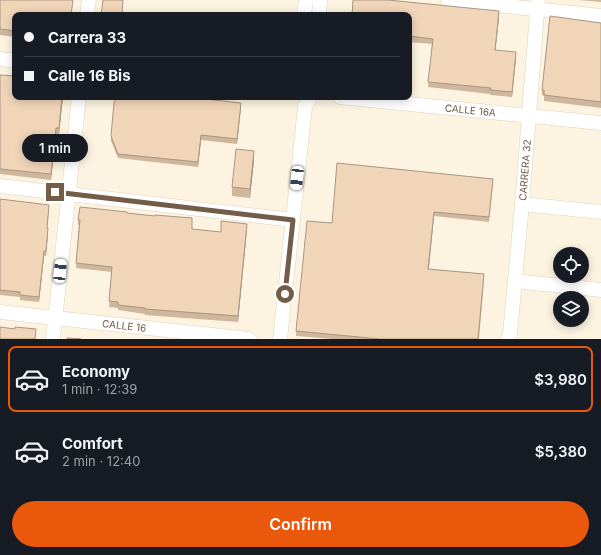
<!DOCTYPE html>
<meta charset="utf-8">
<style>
body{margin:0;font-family:Inter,sans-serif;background:#20242c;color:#f1f3f6;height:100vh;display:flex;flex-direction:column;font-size:15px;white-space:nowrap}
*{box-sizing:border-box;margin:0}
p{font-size:13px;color:#9ea1a6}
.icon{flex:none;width:22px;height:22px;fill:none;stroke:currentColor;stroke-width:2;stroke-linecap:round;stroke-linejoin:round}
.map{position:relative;height:339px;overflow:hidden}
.details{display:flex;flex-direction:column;background:#171b24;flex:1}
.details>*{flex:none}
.banner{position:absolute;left:12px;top:12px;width:400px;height:88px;border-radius:8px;box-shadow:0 2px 10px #0003;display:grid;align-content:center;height:88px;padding:0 12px;background:#171b24}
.tools{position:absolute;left:553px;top:247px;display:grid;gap:8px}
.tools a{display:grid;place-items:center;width:36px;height:36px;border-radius:50%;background:#171b24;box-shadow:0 2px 10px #0003;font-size:20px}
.end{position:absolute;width:18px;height:18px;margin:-9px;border:5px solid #735c48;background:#fff;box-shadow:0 0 0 2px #fff}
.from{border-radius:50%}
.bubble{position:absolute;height:28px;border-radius:14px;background:#171b24;box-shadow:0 2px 10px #0003;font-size:13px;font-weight:600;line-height:28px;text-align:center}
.car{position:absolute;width:12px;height:24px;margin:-12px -6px;border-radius:5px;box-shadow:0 0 3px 1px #0007;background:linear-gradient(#fff 24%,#345 0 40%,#fff 0 76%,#345 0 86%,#fff 0)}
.banner b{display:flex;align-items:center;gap:14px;height:38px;font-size:15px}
.banner b+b{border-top:1px solid #363941}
.banner i{width:10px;height:10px;background:#f1f3f6}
ul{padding:7px 0 0;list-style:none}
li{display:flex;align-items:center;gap:12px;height:66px;margin:0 8px 6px;padding:0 4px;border:2px solid transparent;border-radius:8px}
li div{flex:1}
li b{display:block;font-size:15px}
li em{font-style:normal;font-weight:600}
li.current{border-color:#ea580c}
li>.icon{width:36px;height:36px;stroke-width:1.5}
.action{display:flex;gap:8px;margin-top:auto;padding:8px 12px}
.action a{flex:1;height:46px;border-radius:24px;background:#ea580c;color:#fff;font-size:16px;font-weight:600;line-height:46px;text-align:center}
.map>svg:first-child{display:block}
</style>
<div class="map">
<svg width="601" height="339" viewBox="0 0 601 339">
<rect width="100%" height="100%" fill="#fcf4e1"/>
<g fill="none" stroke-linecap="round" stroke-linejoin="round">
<defs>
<g id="street">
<path d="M 448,0 L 601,16"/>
<path d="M 87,15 L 89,0"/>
<path d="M 304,15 L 306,0"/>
<path d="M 319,15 L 320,0"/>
<path d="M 0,59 L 15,61"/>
<path id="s1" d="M 340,97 L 601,123"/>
<path d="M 0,186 L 293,220"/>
<path d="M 522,204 L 601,212"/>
<path d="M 515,281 L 601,290"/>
<path id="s2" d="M 0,312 L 249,339"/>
<path d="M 53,339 L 79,97"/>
<path d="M 280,339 L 305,107 L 310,97"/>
<path id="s3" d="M 508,339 L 510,334 L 522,204 L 538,0"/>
</g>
</defs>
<use href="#street" stroke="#e0d1bd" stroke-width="15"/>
<use href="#street" stroke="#fff" stroke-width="14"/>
</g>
<path fill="#cfb79e" d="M 0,0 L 15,15 L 15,37 L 0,35 Z
M 578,0 L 601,0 L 601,2 Z
M 409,15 L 499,17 L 495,50 L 516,58 L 512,97 L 490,95 L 490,94 L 428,87 L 432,44 L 409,42 Z
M 601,23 L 601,108 L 544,101 L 544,96 L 542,95 L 542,90 Z
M 0,75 L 63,97 L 59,134 L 56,134 L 51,180 L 0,174 Z
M 205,99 L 241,107 L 237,144 L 201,140 L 198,167 L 118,158 L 111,141 L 111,136 Z
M 254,160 L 250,198 L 232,196 L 232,187 Z
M 493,183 L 489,222 L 434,216 L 429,269 L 484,279 L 479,339 L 333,339 L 296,336 L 296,331 L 332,223 Z
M 0,199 L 49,210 L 47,228 L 48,233 L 46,256 L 44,256 L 39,302 L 20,300 L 20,297 L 0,295 Z
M 127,213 L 192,229 L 221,232 L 247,229 L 238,322 L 145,315 L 145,314 L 118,310 L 118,308 L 109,307 L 112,272 L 76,268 L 79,225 L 78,225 L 78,220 Z"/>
<path fill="#a99581" d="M 499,11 L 499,17 L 495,55 L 495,50 Z
M 516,52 L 516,58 L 512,97 L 512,92 Z
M 62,97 L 63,97 L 59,134 L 59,128 Z
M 241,103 L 241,107 L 237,144 L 237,139 Z
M 56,128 L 56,134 L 51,180 L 51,174 Z
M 201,135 L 201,140 L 198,167 L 198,162 Z
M 254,151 L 254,160 L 250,198 L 250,189 Z
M 434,212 L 434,216 L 428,274 L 428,269 Z
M 247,224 L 247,229 L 238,322 L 238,316 Z
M 48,228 L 48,233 L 46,256 L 46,251 Z
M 44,251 L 44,256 L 39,302 L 39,297 Z"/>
<path fill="#f1d5b8" stroke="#a99581" d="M 0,0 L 73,0 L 71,15 L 15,15 L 15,31 L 0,29 Z
M 103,0 L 123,0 L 122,15 L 101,15 Z
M 353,0 L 388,0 L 499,11 L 495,50 L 516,52 L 512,92 L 490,90 L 491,88 L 428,82 L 433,39 L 409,36 L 409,15 L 352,15 Z
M 550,16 L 601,23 L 601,102 L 544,95 L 544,90 L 542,90 Z
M 0,75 L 15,76 L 15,97 L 62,97 L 59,128 L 56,128 L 51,174 L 0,169 Z
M 118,97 L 205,97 L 205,99 L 241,103 L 237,139 L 201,135 L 198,162 L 118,154 L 111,136 L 114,102 Z
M 236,149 L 254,151 L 250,189 L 232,187 Z
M 337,163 L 493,179 L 489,217 L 434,212 L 428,269 L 484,274 L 478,339 L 380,339 L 296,331 L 307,221 L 332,223 Z
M 0,199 L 49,205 L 47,228 L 48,228 L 46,251 L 44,251 L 39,297 L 20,295 L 20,292 L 0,290 Z
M 80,207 L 127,212 L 127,213 L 155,216 L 155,215 L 192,218 L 192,229 L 221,232 L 221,221 L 247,224 L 238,316 L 145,309 L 145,308 L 118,305 L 118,302 L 109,301 L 112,267 L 76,263 L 80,220 L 78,220 Z
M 0,327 L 15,329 L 15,327 L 36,329 L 35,339 L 0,339 Z
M 67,338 L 81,339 L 67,339 Z"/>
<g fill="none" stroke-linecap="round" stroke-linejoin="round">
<path stroke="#735c48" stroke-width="5" d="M 55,192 L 293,220 L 285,294"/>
</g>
<g text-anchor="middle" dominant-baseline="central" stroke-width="4" stroke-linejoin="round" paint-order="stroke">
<g font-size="10" fill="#735c48" stroke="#fff8e7">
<text stroke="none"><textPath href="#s1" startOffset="131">CALLE 16A</textPath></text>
<text stroke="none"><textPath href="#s3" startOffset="170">CARRERA 32</textPath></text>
<text stroke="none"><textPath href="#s2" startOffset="125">CALLE 16</textPath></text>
</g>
</g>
</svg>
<div class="tools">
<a><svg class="icon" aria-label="locate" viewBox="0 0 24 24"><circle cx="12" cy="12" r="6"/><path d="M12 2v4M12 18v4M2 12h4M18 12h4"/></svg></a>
<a><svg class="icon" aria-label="layers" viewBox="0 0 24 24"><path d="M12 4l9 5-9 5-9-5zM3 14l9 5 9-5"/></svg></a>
</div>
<i class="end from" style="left:285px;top:294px"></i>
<i class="end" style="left:55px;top:192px"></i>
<div class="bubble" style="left:22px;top:134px;width:66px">1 min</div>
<i class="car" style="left:297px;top:178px;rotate:186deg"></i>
<i class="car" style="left:60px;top:271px;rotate:6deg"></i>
<div class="banner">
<b><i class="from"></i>Carrera 33</b>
<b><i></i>Calle 16 Bis</b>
</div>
</div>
<section class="details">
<ul>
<li class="current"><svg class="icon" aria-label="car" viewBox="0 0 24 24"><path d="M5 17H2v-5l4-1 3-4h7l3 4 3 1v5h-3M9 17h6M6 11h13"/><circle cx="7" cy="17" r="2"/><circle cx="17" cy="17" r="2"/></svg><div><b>Economy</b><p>1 min · 12:39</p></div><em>$3,980</em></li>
<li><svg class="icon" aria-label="car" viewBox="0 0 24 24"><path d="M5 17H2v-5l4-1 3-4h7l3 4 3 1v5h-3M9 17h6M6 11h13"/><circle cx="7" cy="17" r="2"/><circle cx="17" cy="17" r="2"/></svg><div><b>Comfort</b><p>2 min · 12:40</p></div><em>$5,380</em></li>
</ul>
<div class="action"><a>Confirm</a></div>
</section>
